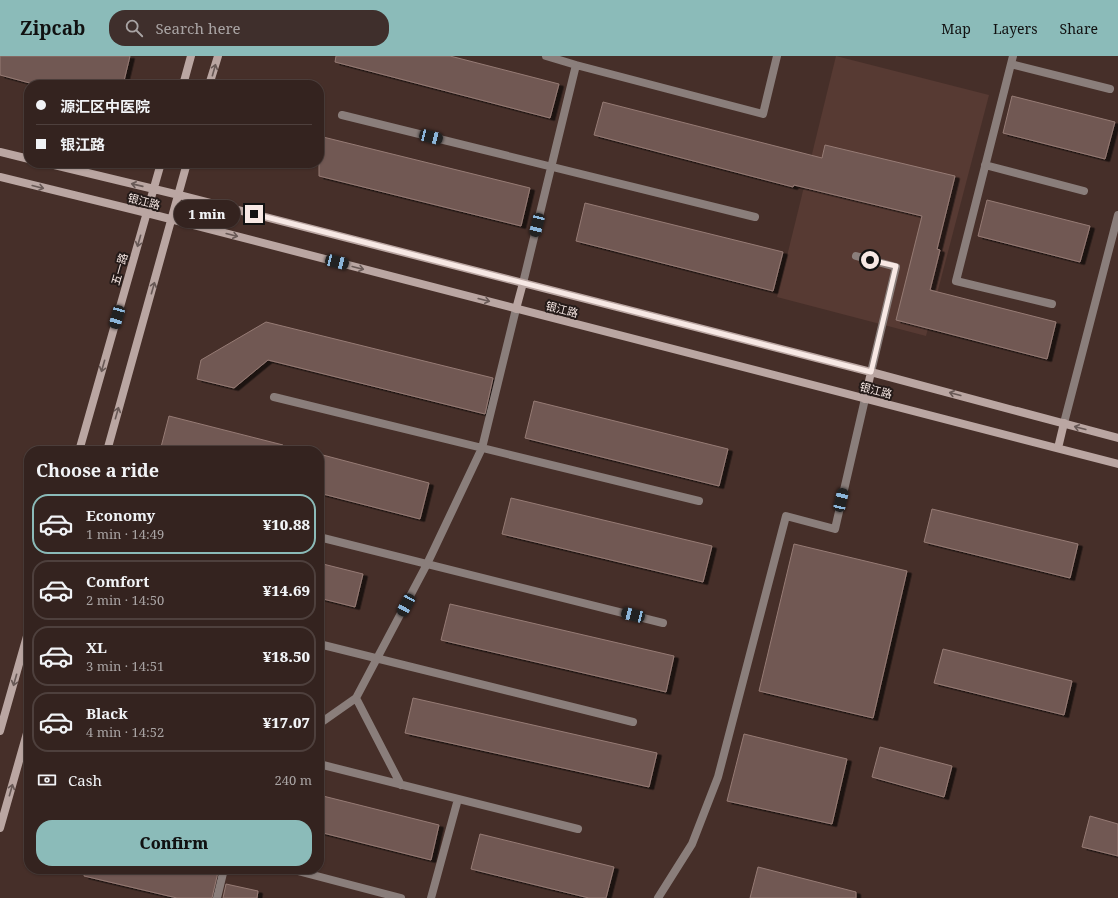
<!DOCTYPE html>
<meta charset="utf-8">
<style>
body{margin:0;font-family:"Noto Serif","Noto Sans SC",serif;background:#3f2f2c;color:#f1f3f6;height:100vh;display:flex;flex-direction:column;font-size:15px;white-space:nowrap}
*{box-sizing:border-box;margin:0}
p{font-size:13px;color:#a9a4a4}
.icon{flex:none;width:22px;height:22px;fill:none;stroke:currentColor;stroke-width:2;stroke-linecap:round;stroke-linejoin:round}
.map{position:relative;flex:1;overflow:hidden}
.sheet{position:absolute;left:24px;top:390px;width:300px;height:428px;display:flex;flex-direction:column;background:#34231f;border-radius:16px;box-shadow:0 1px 3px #0004,0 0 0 1px #4e403d}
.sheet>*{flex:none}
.banner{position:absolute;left:24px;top:24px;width:300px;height:88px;border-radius:16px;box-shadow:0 1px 3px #0004,0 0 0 1px #4e403d;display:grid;align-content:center;height:88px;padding:0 12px;background:#34231f}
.end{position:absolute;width:18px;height:18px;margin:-9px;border:5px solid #f7e8e4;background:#111;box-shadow:0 0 0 2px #111}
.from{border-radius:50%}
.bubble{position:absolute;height:28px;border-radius:14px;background:#34231f;box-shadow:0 1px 3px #0004,0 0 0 1px #4e403d;font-size:13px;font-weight:800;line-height:28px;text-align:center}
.car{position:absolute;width:12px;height:24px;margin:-12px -6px;border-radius:5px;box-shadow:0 0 3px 1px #0007;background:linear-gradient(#222 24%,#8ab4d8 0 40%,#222 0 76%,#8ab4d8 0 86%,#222 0)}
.banner b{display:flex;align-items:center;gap:14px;height:38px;font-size:15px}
.banner b+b{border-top:1px solid #4e403d}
.banner i{width:10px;height:10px;background:#f1f3f6}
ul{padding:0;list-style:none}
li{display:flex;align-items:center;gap:12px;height:60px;margin:0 8px 6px;padding:0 4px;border:2px solid #4e403d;border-radius:16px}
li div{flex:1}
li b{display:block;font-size:15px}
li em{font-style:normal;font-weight:800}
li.on{border-color:#8bbbb9}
li>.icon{width:36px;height:36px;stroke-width:1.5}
h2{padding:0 12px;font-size:18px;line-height:48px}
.pay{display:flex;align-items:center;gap:10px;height:44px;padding:0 12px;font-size:15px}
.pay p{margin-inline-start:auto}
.cta{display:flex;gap:8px;margin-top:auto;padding:8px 12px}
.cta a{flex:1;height:46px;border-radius:16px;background:#8bbbb9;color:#111;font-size:16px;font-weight:800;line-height:46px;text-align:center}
header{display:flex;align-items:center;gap:24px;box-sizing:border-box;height:56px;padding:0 20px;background:#8bbbb9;color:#111}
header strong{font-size:19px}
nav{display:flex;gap:22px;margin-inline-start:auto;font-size:14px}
.search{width:280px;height:36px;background:#3f2f2c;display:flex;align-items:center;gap:10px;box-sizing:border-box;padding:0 14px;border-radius:16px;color:#a9a4a4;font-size:15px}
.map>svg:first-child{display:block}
</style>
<header>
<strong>Zipcab</strong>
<div class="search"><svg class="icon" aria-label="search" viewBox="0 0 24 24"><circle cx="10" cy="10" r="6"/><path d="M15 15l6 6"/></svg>Search here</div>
<nav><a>Map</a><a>Layers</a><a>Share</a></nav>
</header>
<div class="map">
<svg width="1118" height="842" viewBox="0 0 1118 842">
<defs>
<filter id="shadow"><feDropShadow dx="4.5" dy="2.5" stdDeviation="0" flood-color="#0009"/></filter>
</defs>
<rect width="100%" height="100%" fill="#462f29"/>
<path fill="#573a33" d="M 836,0 L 989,39 L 926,280 L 777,241 Z"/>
<path fill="#715852" stroke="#967b75" filter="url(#shadow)" d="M 0,0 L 130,0 L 123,29 L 37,29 L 0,19 Z
M 336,0 L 450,0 L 559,28 L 550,62 L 335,6 Z
M 1012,40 L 1115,66 L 1105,103 L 1003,77 Z
M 603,46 L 822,102 L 825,89 L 955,120 L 937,193 L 940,194 L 930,234 L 1056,266 L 1047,303 L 896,264 L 922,160 L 794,129 L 793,131 L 594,79 Z
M 319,80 L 530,132 L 521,170 L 319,120 Z
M 987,144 L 1090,170 L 1080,206 L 978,180 Z
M 585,147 L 783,196 L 773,235 L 576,185 Z
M 266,266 L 493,322 L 485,358 L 268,304 L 234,332 L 197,323 L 201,304 Z
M 534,345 L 728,393 L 719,430 L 525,382 Z
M 169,360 L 283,389 L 282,395 L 160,395 Z
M 319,398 L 429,427 L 420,463 L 319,437 Z
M 511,442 L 712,490 L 703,526 L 502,478 Z
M 932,453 L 1078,488 L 1070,522 L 924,486 Z
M 794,488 L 907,515 L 873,662 L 759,635 Z
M 319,507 L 363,518 L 355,551 L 319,542 Z
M 450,548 L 674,600 L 666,636 L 441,584 Z
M 943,593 L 1072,625 L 1064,659 L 934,627 Z
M 413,642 L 657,697 L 649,731 L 405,677 Z
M 744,678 L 847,703 L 832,768 L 727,745 Z
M 880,691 L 952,710 L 944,741 L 872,721 Z
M 319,739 L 439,769 L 431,804 L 319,776 Z
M 1090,760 L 1118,768 L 1118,800 L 1082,791 Z
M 480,778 L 614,811 L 606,842 L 589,842 L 471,813 Z
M 758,811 L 856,836 L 856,842 L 750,842 Z
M 85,813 L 207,813 L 218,816 L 212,842 L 177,842 L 84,820 Z
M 226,828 L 258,835 L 257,842 L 223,842 Z"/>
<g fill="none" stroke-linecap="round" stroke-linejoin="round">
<path stroke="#8a7e7b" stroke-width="8" d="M 1013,0 L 956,225 L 1052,248
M 1011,8 L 1110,33
M 576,9 L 763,58 L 777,0
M 342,59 L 755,161
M 985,109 L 1084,135
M 856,200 L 896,211 L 871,316
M 523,227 L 576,9 L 546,0
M 274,341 L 699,445
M 1064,367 L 1118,159
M 319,481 L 663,567
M 319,588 L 633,666
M 319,668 L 356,642
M 319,708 L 578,773
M 401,729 L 356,642 L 427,508 L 482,392 L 516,253
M 290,813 L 401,842
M 217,842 L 224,813
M 431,842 L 458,743
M 658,842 L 692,788 L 718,721 L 786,460 L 835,473 L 865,343"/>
<path stroke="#baa6a2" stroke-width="8" d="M 183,29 L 191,0
M 209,29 L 218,0
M 0,96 L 29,103
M 46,107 L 179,139 L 871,316 L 1118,382
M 0,121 L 147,157 L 1118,408
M 516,253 L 523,227
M 865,343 L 871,316
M 1058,392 L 1064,367
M 79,395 L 161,107
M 107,395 L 187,107
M 0,675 L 29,573
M 0,772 L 29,670"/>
</g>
<defs><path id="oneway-shaft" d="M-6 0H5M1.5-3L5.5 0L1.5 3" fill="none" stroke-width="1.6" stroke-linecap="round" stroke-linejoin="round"/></defs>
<g stroke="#685956">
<use href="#oneway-shaft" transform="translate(214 14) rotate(-74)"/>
<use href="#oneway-shaft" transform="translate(137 129) rotate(-167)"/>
<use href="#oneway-shaft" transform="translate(38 131) rotate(14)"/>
<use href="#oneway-shaft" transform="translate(232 179) rotate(14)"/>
<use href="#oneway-shaft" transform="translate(139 185) rotate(106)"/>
<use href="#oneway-shaft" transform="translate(358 212) rotate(14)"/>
<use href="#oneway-shaft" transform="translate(153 232) rotate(-74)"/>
<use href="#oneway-shaft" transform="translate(484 244) rotate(14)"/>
<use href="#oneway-shaft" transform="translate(103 310) rotate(106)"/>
<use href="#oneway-shaft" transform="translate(955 338) rotate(-165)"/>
<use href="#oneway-shaft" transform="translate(117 357) rotate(-74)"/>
<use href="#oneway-shaft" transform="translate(1080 372) rotate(-165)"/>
<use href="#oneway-shaft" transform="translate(15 624) rotate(106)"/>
<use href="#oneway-shaft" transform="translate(11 734) rotate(-74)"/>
</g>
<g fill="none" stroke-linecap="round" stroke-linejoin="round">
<path stroke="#f7e8e4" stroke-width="5" d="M 254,158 L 871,316 L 896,210 L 870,204"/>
</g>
<g text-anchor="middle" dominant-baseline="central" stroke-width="4" stroke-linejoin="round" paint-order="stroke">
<g font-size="11" fill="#f7e8e4" stroke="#241a18">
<text transform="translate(144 145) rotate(14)">银江路</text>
<text transform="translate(119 213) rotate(-74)">五一路</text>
<text transform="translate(562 253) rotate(14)">银江路</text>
<text transform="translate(876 334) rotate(14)">银江路</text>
</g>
</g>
</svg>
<i class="end from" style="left:870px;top:204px"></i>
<i class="end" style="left:254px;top:158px"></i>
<div class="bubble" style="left:174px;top:144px;width:66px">1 min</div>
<i class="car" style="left:431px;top:81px;rotate:104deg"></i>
<i class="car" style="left:537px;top:169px;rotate:194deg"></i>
<i class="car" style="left:337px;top:206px;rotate:104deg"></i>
<i class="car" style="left:117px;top:261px;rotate:196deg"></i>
<i class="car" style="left:841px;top:444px;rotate:13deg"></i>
<i class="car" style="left:406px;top:549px;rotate:208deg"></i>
<i class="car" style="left:633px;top:559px;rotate:284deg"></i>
<div class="banner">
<b><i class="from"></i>源汇区中医院</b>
<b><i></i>银江路</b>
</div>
<section class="sheet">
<h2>Choose a ride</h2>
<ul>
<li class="on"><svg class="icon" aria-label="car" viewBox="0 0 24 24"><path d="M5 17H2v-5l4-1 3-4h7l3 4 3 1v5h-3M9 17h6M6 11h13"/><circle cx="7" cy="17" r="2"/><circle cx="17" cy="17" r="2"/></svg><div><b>Economy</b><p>1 min · 14:49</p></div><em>¥10.88</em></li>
<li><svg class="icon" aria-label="car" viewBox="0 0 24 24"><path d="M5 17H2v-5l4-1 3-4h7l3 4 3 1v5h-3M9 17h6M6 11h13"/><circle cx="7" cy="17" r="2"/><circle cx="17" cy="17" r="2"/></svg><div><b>Comfort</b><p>2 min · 14:50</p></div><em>¥14.69</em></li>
<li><svg class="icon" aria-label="car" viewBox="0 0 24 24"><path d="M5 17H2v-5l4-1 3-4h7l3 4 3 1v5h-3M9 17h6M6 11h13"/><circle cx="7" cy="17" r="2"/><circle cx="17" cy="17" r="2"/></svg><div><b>XL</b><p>3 min · 14:51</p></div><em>¥18.50</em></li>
<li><svg class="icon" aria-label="car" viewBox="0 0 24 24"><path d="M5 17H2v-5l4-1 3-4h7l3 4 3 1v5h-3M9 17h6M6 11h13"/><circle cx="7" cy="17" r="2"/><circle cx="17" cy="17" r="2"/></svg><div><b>Black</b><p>4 min · 14:52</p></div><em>¥17.07</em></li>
</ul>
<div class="pay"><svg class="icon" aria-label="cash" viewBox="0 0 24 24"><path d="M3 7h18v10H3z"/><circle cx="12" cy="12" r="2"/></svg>Cash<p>240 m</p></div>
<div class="cta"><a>Confirm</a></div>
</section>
</div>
